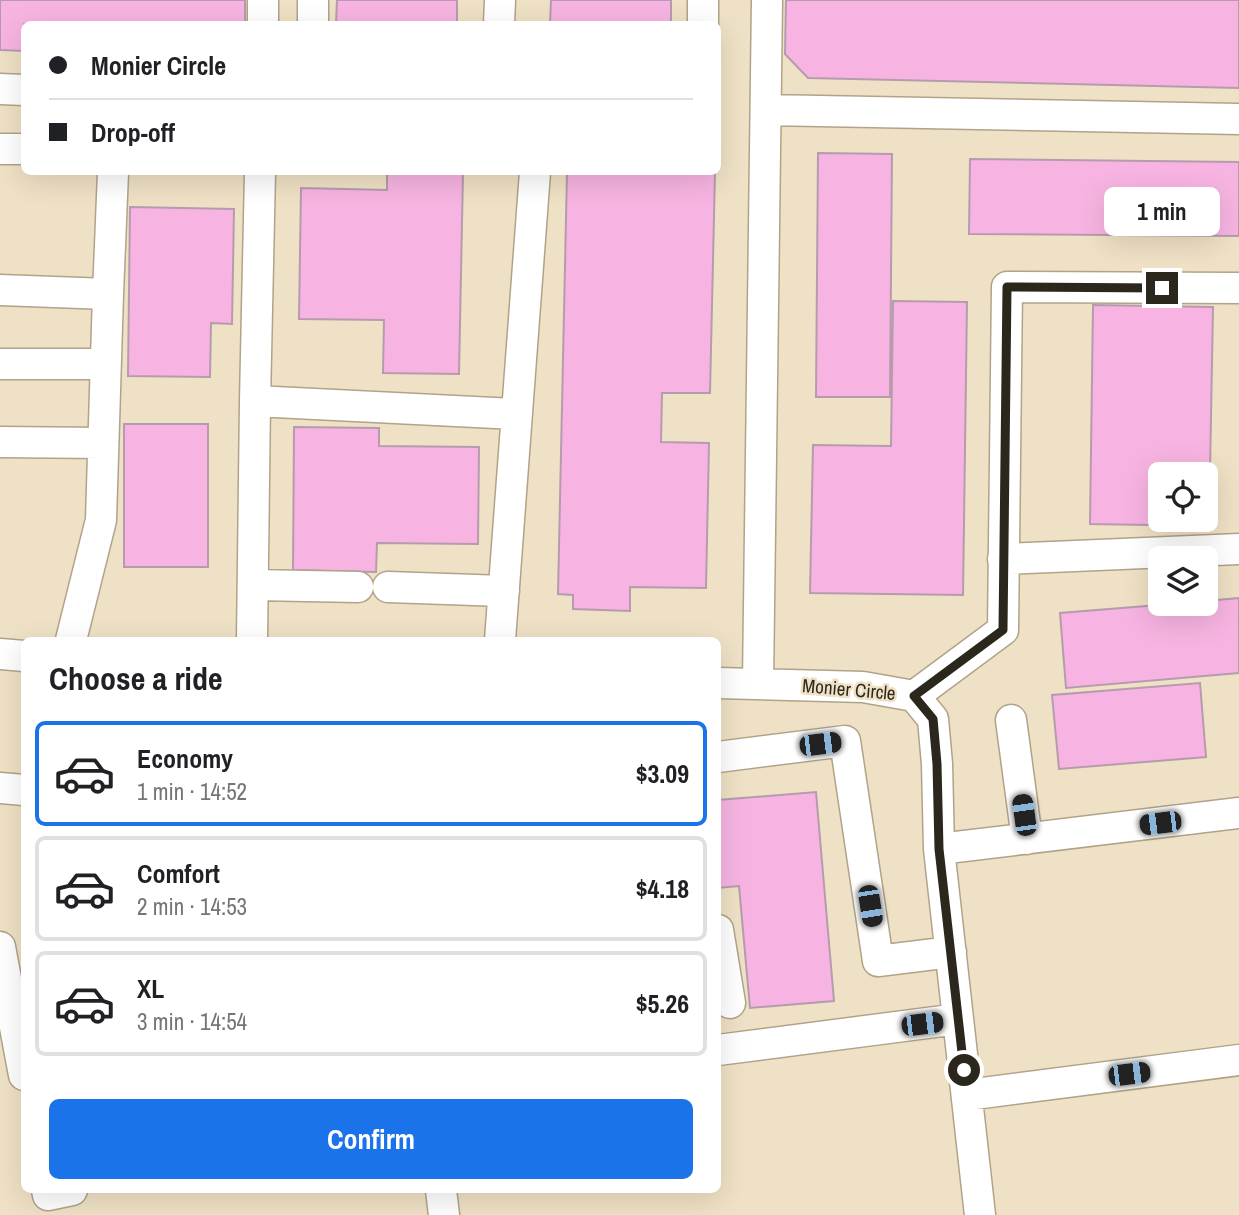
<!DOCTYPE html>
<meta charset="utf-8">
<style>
body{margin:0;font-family:"Archivo Narrow",sans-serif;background:#f2f2f2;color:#202124;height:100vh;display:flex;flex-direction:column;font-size:26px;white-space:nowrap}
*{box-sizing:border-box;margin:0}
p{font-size:23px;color:#757577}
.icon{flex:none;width:38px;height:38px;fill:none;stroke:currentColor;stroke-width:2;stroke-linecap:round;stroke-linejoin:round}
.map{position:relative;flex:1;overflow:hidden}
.drawer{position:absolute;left:21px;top:637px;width:700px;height:556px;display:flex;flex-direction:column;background:#fff;border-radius:10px;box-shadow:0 7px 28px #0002}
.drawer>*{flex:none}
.banner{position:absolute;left:21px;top:21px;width:700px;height:154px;border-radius:10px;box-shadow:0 7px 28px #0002;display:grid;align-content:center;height:154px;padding:0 28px;background:#fff}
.controls{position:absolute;left:1148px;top:462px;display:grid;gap:14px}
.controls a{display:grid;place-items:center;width:70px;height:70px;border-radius:10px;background:#fff;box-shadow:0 7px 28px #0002;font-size:35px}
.end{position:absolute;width:32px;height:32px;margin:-16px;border:9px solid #2c271d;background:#fff;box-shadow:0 0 0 4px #fff}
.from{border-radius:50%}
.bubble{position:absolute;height:49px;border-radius:10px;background:#fff;box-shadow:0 7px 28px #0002;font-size:23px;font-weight:700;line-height:49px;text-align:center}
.car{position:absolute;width:21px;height:42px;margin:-21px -10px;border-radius:9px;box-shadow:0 0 5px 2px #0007;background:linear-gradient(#222 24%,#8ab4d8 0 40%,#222 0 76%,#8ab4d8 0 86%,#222 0)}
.banner b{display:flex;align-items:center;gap:24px;height:66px;font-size:26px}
.banner b+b{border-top:2px solid #e0e0e0}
.banner i{width:18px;height:18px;background:#202124}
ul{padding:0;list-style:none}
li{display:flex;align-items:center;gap:21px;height:105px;margin:0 14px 10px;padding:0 14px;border:4px solid #e0e0e0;border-radius:10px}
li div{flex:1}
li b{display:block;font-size:26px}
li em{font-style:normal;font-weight:700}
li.active{border-color:#1a73e8}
li>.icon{width:63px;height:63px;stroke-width:1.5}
h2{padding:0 28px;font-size:32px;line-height:84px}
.action{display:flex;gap:14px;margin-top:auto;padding:14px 28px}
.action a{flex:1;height:80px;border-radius:10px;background:#1a73e8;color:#fff;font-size:28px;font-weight:700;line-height:80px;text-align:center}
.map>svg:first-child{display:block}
</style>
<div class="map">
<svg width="1239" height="1215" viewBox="0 0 1239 1215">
<rect width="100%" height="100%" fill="#efe1c5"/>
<path fill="#f7b4e2" stroke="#b69bad" stroke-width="2" fill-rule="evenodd" d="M 0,0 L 245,0 L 245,24 L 24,24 L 24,51 L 0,50 Z
M 337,0 L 457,0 L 457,24 L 336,24 Z
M 551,0 L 671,0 L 671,24 L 550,24 Z
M 786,0 L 1239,0 L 1239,88 L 808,78 L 785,54 Z
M 818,153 L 892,154 L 890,397 L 816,397 Z
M 970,159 L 1239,162 L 1239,236 L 969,234 Z
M 387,172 L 463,172 L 459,374 L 383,373 L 384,320 L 299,319 L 301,188 L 387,190 Z
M 567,172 L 715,172 L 710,393 L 662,393 L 661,442 L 709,443 L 706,588 L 630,587 L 630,611 L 573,609 L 573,595 L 558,594 Z
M 130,207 L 234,209 L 232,324 L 211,323 L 210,377 L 128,376 Z
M 893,301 L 967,302 L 963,595 L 810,593 L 813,445 L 891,446 Z
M 1093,305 L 1213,307 L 1209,526 L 1090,524 ZM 1160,474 L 1206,474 L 1206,520 L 1160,520 Z
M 124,424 L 208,424 L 208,567 L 124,567 Z
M 294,427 L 379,428 L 379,446 L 479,447 L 478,544 L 377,543 L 376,572 L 293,570 Z
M 1239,598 L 1239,673 L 1066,688 L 1060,613 L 1171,604 L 1206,604 L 1206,601 Z
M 1200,683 L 1206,757 L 1059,769 L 1052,695 Z
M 816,792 L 834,1001 L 750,1008 L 739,886 L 718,888 L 718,800 Z"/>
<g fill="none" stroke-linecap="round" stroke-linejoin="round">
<defs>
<path id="minor" d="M 703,0 L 703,24
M 263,24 L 263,0
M 313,24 L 313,0
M 499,24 L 500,0
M 0,89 L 24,90
M 766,110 L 1239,119
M 0,149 L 24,149
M 0,290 L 108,294 L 101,520 L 71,640
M 108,294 L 113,172
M 0,364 L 105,364
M 255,401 L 260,172
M 0,442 L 102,443
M 1003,559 L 1239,549
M 255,585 L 358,587
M 388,587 L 504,591
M 252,640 L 255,401 L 517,414
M 500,640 L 535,172
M 0,654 L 24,656
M 718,683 L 863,687 L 914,696 L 933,719 L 937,764 L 939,849 L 980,1215
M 758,683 L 767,0
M 914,696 L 1003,630 L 1007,287 L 1239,288
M 1011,720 L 1027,839
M 718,757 L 845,741 L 878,961 L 951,952
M 0,788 L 24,790
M 939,849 L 1239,813
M 718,930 L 730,1003
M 0,947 L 24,1075
M 718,1050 L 958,1019
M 967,1095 L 1239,1060
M 47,1190 L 48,1195 L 72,1190
M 441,1190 L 444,1215"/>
</defs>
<use href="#minor" stroke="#b0a389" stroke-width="33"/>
<use href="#minor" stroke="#fff" stroke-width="30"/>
</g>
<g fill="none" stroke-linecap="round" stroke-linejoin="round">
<path stroke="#2c271d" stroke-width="9" d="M 964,1070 L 939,849 L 937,764 L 933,719 L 914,696 L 1003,630 L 1007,287 L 1162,288"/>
</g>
<g text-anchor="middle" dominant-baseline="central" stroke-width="5" stroke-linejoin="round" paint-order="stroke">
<g font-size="19" fill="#2c271d" stroke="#efe1c5">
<text transform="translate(849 689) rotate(5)">Monier Circle</text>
</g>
</g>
</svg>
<div class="controls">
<a><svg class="icon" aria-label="locate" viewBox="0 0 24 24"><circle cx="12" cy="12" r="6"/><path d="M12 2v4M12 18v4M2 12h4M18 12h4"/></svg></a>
<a><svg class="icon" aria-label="layers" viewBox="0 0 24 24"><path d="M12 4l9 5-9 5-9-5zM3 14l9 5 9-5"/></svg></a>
</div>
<i class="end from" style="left:964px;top:1070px"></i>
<i class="end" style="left:1162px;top:288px"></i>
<div class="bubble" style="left:1104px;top:187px;width:116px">1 min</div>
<i class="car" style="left:820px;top:744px;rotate:83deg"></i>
<i class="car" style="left:1024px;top:815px;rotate:352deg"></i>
<i class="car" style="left:1160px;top:823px;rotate:263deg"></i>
<i class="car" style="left:870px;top:906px;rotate:171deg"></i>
<i class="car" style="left:922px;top:1024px;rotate:83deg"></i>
<i class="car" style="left:1129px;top:1074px;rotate:83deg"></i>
<div class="banner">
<b><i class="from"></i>Monier Circle</b>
<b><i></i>Drop-off</b>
</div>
<section class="drawer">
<h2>Choose a ride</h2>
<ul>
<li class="active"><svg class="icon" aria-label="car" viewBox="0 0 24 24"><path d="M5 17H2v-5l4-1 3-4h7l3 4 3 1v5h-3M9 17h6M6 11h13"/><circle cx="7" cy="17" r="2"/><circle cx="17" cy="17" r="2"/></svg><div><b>Economy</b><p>1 min · 14:52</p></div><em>$3.09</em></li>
<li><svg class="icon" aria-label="car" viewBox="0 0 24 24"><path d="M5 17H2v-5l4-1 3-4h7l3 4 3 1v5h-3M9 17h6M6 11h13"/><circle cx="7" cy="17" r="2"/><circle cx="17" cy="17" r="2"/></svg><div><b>Comfort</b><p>2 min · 14:53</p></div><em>$4.18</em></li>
<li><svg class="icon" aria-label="car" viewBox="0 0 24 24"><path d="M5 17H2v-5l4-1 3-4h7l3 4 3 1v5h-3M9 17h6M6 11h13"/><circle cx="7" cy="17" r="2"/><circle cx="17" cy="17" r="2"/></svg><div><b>XL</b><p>3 min · 14:54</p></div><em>$5.26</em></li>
</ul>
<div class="action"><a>Confirm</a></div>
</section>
</div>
